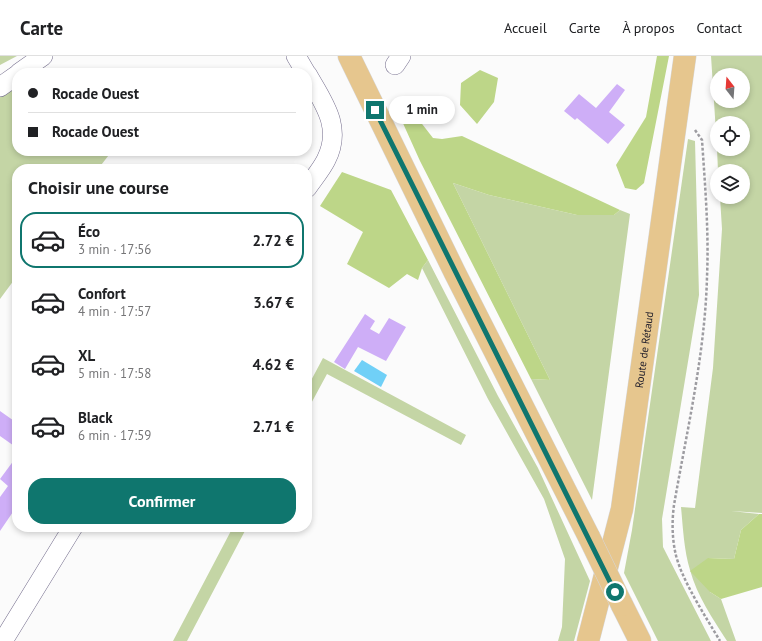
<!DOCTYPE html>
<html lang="fr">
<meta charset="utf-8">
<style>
body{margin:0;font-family:"PT Sans",sans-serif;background:#f6f6f6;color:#202124;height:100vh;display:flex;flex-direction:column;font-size:15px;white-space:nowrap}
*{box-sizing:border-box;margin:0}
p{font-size:13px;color:#757577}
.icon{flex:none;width:22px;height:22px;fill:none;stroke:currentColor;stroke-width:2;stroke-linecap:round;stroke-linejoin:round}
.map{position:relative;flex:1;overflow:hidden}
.details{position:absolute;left:12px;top:108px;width:300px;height:368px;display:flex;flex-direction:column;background:#fff;border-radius:16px;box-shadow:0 2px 6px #0003}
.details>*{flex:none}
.top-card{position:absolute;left:12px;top:12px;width:300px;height:88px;border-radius:16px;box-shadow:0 2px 6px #0003;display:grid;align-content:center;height:88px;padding:0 16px;background:#fff}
.needle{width:26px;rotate:343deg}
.tools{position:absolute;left:710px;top:12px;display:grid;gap:8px}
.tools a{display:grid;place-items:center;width:40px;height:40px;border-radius:50%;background:#fff;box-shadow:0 2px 6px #0003;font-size:20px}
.end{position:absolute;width:18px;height:18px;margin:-9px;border:5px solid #0f766e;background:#fff;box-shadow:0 0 0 2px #fff}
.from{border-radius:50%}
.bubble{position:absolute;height:28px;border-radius:14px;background:#fff;box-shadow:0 2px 6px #0003;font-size:13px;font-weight:800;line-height:28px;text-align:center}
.top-card b{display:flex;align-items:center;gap:14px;height:38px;font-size:15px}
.top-card b+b{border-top:1px solid #e0e0e0}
.top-card i{width:10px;height:10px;background:#202124}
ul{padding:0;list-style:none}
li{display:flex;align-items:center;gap:12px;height:56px;margin:0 8px 6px;padding:0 8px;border:2px solid transparent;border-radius:16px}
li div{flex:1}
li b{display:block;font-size:15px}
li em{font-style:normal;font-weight:800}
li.selected{border-color:#0f766e}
li>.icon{width:36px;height:36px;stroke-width:1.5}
h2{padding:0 16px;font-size:18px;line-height:48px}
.button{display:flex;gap:8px;margin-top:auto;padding:8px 16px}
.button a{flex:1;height:46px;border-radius:16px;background:#0f766e;color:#fff;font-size:16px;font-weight:800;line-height:46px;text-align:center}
header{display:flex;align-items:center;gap:24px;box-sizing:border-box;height:56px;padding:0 20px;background:#fff;border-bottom:1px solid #e0e0e0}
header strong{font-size:19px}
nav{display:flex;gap:22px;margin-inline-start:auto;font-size:14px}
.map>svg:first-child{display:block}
</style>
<header>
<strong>Carte</strong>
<nav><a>Accueil</a><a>Carte</a><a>À propos</a><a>Contact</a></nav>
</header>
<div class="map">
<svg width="762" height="585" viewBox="0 0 762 585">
<rect width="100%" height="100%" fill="#fbfbfb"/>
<path fill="#c4d5a5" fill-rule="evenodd" d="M 0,0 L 17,0 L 0,9 Z
M 711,0 L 762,0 L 762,457 L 731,455 L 759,458 L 741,474 L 734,503 L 708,502 L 710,536 L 721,543 L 736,585 L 727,585 C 713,563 697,540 690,514 C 684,494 683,472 681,451 L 695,452 L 713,312 L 722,173 L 720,141 L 743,141 L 743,115 L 718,115 L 717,93 L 743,93 L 743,67 L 717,67 L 717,92 ZM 717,19 L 743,19 L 743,45 L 717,45 Z
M 17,29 L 17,95 L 112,95 L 98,113 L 17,113 L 17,220 L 0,243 L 0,41 Z
M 688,83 L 695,85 L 699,239 L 662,463 L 663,491 L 711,585 L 658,585 L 624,517 L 632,474 Z
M 453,127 L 489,139 L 577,159 L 614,159 L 620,154 L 630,158 L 592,444 L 531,323 L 550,324 Z
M 428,204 L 498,340 L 538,412 L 590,525 L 574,585 L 558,585 L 562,571 L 565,503 L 544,443 L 488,343 L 422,212 Z
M 323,302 L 466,379 L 461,389 L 327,318 L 307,355 L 307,332 Z
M 233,471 L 247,471 L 187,585 L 173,585 Z"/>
<path fill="#bdd688" d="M 657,0 L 669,0 L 644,127 L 636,134 L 625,132 L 616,109 L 646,61 Z
M 480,14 L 498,22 L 494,46 L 477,68 L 460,49 L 461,27 Z
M 397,54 L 412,55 L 433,82 L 442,83 L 462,80 L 620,154 L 614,159 L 577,159 L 489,139 L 453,127 L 550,324 L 531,323 L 420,105 Z
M 342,116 L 391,134 L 428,204 L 422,212 L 418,224 L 407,218 L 389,232 L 347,208 L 363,176 L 320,150 Z
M 759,458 L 762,458 L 762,531 L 721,543 L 710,536 L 690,515 L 708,502 L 734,503 L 741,474 Z"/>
<path fill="#70d0f7" d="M 362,304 L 387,319 L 381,331 L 354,315 Z"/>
<path fill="#ceaef7" d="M 617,28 L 625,34 L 609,56 L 625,69 L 608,88 L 577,62 L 575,64 L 564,55 L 579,38 L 596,52 Z
M 365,258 L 375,265 L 370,273 L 379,278 L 389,262 L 406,271 L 386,305 L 358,291 L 345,313 L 334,306 Z
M 0,355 L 17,367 L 17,392 L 0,380 Z
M 17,400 L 17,450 L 0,475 L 0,441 L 8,430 L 0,423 Z"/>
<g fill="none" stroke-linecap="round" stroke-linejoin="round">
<defs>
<path id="minor" d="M 296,0 L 306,17
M 395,9 L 401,0
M 19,17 L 43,0
M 307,18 C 323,46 343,71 326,104 C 321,114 313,123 307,132
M 0,31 L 17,19
M 3,585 L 73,471"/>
<g id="major">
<path d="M 349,0 L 455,217 L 589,481"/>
<path d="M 622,549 L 640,585"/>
<path id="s1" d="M 588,585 L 622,453 L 685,0"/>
</g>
</defs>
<use href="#minor" stroke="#756e8d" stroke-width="20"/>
<use href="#major" stroke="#d7d7d9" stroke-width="23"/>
<path stroke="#9d9ca1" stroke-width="2.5" stroke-dasharray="3 2" stroke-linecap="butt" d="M 695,74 L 702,84 C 705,129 709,175 707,221 C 705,298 687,374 674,449 C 672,464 672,480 675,495 C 680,522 706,561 720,585"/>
<use href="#minor" stroke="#fff" stroke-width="19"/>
<use href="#major" stroke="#e6c68e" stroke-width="22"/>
<defs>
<path id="major-bridge" d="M 589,481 L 622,549"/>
</defs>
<use href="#major-bridge" stroke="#d7d7d9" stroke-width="23" stroke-linecap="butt"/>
<use href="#major-bridge" stroke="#e6c68e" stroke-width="22"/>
</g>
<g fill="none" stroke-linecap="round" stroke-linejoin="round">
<path stroke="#0f766e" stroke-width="5" d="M 375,54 L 615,536"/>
</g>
<g text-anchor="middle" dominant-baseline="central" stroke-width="3" stroke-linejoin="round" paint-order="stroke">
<g font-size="11" fill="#23202c" stroke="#fff">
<text stroke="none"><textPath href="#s1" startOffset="297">Route de Rétaud</textPath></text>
</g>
</g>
</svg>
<div class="tools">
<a><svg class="needle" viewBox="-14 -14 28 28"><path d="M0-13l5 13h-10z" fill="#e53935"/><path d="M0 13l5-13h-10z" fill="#757577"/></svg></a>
<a><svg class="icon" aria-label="locate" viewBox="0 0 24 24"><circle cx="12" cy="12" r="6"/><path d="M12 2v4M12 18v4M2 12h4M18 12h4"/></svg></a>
<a><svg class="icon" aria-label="layers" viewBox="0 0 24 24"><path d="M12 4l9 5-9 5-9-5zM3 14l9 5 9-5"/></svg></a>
</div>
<i class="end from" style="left:615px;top:536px"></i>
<i class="end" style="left:375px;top:54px"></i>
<div class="bubble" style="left:389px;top:40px;width:66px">1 min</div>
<div class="top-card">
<b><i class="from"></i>Rocade Ouest</b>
<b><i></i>Rocade Ouest</b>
</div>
<section class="details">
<h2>Choisir une course</h2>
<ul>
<li class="selected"><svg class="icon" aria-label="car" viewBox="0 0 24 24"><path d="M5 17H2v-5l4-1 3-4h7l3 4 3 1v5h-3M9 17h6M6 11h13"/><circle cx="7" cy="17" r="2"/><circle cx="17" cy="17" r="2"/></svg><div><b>Éco</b><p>3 min · 17:56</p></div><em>2.72 €</em></li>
<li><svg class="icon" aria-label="car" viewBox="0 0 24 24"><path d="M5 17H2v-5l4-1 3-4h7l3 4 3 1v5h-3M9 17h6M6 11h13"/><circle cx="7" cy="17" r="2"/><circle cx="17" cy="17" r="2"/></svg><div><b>Confort</b><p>4 min · 17:57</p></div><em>3.67 €</em></li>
<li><svg class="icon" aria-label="car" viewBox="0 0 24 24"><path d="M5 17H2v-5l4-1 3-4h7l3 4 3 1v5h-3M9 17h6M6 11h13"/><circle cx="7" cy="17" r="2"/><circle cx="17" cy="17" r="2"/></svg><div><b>XL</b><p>5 min · 17:58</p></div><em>4.62 €</em></li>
<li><svg class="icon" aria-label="car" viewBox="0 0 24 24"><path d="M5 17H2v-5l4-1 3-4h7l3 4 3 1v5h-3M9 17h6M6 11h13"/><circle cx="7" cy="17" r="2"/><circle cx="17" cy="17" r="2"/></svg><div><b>Black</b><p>6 min · 17:59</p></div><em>2.71 €</em></li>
</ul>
<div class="button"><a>Confirmer</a></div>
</section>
</div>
